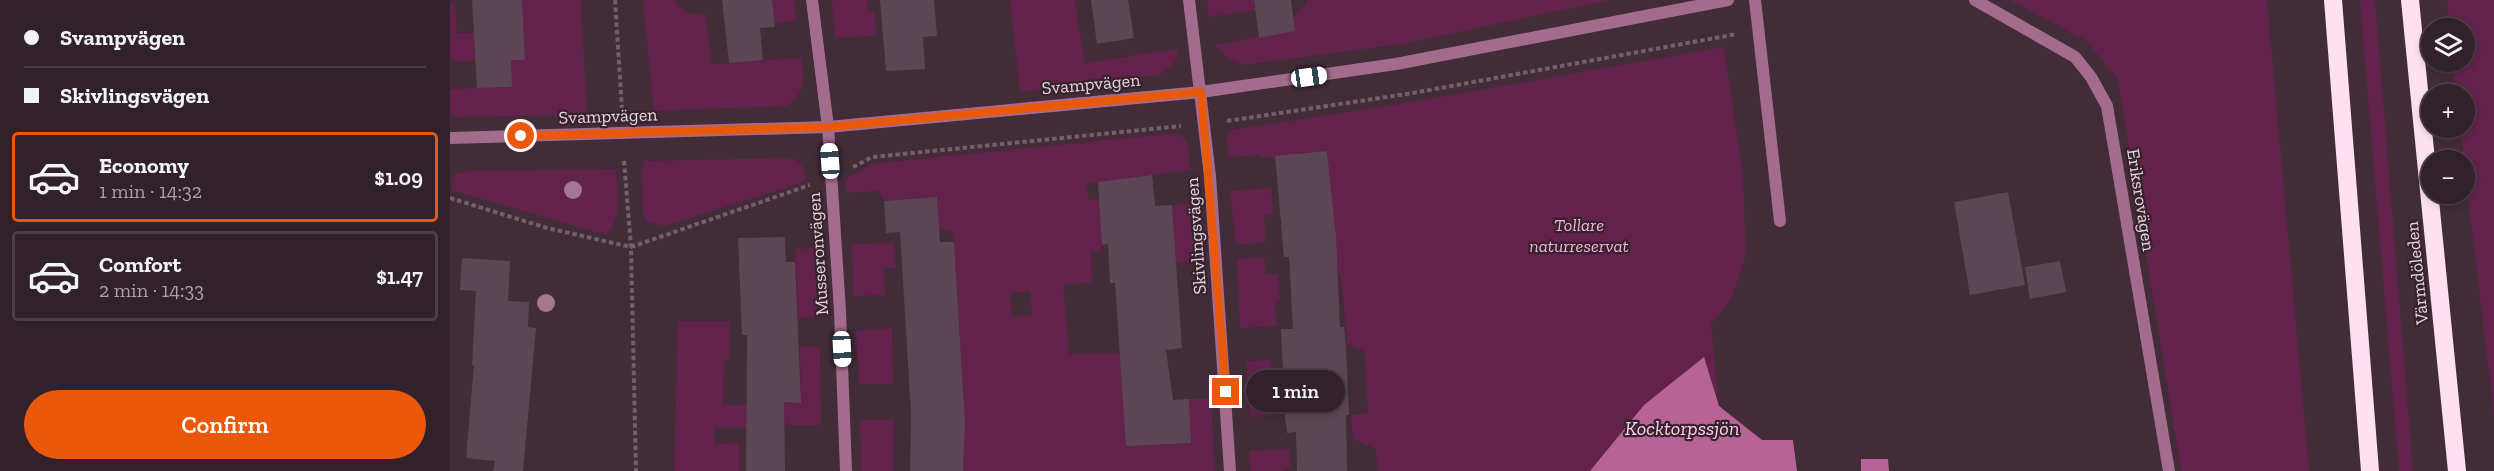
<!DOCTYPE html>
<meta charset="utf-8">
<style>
body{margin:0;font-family:"Zilla Slab",serif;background:#392932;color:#f1f3f6;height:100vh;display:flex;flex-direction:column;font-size:22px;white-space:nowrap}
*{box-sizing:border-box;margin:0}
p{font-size:20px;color:#a8a3a8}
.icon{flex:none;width:33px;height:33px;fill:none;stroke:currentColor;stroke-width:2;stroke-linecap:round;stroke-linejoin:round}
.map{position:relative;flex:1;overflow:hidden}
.drawer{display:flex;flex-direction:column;background:#31212a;width:450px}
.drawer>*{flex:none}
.guide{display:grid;align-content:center;height:132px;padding:0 24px;background:#31212a}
.controls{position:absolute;left:1971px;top:18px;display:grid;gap:12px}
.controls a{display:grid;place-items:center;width:54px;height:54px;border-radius:50%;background:#31212a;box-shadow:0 3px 9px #0003,0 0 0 2px #4c3e47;font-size:30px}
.end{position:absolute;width:27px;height:27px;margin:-14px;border:8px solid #ea580c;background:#fff;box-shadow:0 0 0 3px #fff}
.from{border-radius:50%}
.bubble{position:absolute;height:42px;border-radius:21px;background:#31212a;box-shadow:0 3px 9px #0003,0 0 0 2px #4c3e47;font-size:20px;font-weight:600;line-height:42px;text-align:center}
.car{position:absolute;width:18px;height:36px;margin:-18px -9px;border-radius:8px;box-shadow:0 0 4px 2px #0007;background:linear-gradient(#fff 24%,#345 0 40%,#fff 0 76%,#345 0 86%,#fff 0)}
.guide b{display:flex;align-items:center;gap:21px;height:57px;font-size:22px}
.guide b+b{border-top:2px solid #4c3e47}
.guide i{width:15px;height:15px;background:#f1f3f6}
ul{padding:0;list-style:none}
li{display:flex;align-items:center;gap:18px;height:90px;margin:0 12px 9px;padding:0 12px;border:3px solid #4c3e47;border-radius:6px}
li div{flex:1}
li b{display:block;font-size:22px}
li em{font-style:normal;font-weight:600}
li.active{border-color:#ea580c}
li>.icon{width:54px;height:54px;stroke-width:1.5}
.action{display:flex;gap:12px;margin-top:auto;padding:12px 24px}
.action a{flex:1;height:69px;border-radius:36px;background:#ea580c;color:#fff;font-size:24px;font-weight:600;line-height:69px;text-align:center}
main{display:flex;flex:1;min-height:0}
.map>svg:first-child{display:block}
</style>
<main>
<section class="drawer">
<div class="guide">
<b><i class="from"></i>Svampvägen</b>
<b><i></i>Skivlingsvägen</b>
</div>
<ul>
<li class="active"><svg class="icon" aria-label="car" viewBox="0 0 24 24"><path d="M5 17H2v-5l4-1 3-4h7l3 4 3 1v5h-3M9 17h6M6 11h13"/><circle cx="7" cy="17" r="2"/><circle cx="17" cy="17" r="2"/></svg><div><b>Economy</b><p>1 min · 14:32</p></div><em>$1.09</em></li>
<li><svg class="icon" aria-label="car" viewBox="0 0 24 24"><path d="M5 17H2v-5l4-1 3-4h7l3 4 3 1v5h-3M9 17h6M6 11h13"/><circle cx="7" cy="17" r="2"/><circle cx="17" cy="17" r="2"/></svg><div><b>Comfort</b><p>2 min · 14:33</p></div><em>$1.47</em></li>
</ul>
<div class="action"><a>Confirm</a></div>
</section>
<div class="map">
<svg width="2044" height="471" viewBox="0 0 2044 471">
<rect width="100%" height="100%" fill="#412c38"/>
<path fill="#62224b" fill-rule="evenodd" d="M 72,0 L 131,0 L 137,115 L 6,117 L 0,114 L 0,89 L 62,87 L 60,60 L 75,60 Z
M 193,0 L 225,0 C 230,13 243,14 255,15 L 262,64 L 351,58 C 354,79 356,95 336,106 L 204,111 Z
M 322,0 L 344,0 L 346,21 L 325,23 Z
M 382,0 L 417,0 L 418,11 L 425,11 L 426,36 L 385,38 Z
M 560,0 L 625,0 L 635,63 L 727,49 L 727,59 L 720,68 L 709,75 L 570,92 Z
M 757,0 L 804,0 L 805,10 L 759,17 Z
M 857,0 L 1160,0 L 951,44 L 793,65 L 775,56 L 765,45 L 845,31 L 843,17 L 857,3 Z
M 1560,0 L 1817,0 L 1859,471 L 1731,471 L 1668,79 L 1635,40 Z
M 1910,0 L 1925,0 L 1963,471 L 1949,471 Z
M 1997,0 L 2044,0 L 2044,415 L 2010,128 L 2014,128 L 2014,94 L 2006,94 L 2003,62 L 2014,62 L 2014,28 L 2000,28 Z
M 0,4 L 5,4 L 7,33 L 24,33 L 25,61 L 0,61 Z
M 1274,47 L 1293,176 L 1296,255 L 1281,300 L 1261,324 L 1275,471 L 928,471 L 926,449 L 903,439 L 901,415 L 918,413 L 915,351 L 897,343 L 891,274 L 876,274 L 886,235 L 877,152 L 812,158 L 811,155 L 778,157 L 777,135 L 781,130 L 957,103 Z
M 726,133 L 737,140 L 741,170 L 636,184 L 639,200 L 650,198 L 652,251 L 641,252 L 642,282 L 613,285 L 619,354 L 671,353 L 676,446 L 741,443 L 739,399 L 761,399 L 765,471 L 513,471 C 515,394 509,318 504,242 L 501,230 L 489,229 L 486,197 L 434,201 L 429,191 L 396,193 L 396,179 L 421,164 ZM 580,291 L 582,316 L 562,317 L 560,293 Z
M 340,158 C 351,161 354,167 356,178 L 351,183 L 215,226 L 197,222 L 193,214 L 191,169 L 195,169 L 194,161 Z
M 166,169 C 167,193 173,217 156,235 L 1,190 L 5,174 L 21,171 Z
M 821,188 L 823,214 L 814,216 L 816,242 L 786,245 L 780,191 Z
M 746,203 L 752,261 L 726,263 L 722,205 Z
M 444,243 L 445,268 L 434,268 L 435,295 L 403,296 L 402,244 Z
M 364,248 L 368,317 L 348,318 L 345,249 Z
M 814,257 L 816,275 L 828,274 L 830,301 L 825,302 L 827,326 L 790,328 L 787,259 Z
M 228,321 L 279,321 L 279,357 L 274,362 L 273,405 L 310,405 L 310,427 L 264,428 L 264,444 L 289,443 L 289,471 L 224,471 Z
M 442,328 L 443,384 L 409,384 L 406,331 Z
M 350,347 L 370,347 L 371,425 L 339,425 L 332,422 L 331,402 L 351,402 Z
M 821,360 L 825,416 L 800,417 L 796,361 Z
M 410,420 L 444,420 L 443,471 L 411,471 Z
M 839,449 L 840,467 L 835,468 L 835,471 L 800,471 L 799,451 Z"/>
<path fill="#b76396" d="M 1254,357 L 1269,406 L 1312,440 L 1343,440 L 1347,471 L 1140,471 L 1194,405 Z
M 1411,459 L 1438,459 L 1439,471 L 1411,471 Z"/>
<path fill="#5d4653" d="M 22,0 L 72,0 L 75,60 L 61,60 L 62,87 L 27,88 Z
M 272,0 L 322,0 L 325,27 L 310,28 L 313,60 L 279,63 Z
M 430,0 L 484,0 L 487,36 L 473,37 L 475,69 L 436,71 Z
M 641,0 L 678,0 L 684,38 L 647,44 Z
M 804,0 L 841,0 L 845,31 L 809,38 Z
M 877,151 L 886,236 L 890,327 L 894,327 L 896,347 L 899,415 L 896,415 L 897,471 L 847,471 L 846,432 L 837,433 L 835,416 L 831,329 L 843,329 L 839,257 L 834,257 L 825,156 Z
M 702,175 L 705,206 L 722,205 L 732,348 L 716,350 L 723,400 L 739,399 L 741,443 L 676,446 L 665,283 L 660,283 L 658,244 L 652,245 L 648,182 Z
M 1558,192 L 1575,285 L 1520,295 L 1504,202 Z
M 487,197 L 490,242 L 504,242 L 515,422 L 513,471 L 460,471 L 461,413 L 450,232 L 436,233 L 434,201 Z
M 335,237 L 336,262 L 345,262 L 351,403 L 334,402 L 335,471 L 296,471 L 297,335 L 292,335 L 288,238 Z
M 12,258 L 60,261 L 58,301 L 79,302 L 78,327 L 86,328 L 73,471 L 43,471 L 45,461 L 16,458 L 24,365 L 22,365 L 26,291 L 10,290 Z
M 1610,261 L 1616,292 L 1580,299 L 1575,267 Z"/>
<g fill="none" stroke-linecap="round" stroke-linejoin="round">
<path stroke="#725f6a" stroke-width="4" stroke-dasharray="4.5 3" stroke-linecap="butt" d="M 165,0 L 172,109
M 777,121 L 963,93 L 1287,34
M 174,161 L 181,247 L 186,471
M 403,167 L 422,157 L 731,126
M 0,198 L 97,228 L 181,247 L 360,185"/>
<path stroke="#a36c8c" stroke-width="12" d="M 362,0 L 378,127 L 390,311 L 396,471
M 739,0 L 760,176 L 780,471
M 1305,0 L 1330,221
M 1525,0 L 1625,57 L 1641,77 L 1657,106 L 1719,471
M 0,138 L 378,127 L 751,92 L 946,64 L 1278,0"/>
<path stroke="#fde1f0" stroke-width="18" d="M 1883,0 L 1920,471
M 1960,0 L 2007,471"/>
</g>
<g fill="#a57691">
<circle cx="123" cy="190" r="9"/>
<circle cx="96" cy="303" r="9"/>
</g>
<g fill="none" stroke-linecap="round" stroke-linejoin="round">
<path stroke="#ea580c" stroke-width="8" d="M 71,136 L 378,127 L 751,92 L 776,392"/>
</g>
<g text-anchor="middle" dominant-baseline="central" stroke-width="4.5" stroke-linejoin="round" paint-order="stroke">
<g font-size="18" fill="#e5d7df" stroke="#37222e">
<text transform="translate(641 84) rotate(-5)">Svampvägen</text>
<text transform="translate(158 116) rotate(-2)">Svampvägen</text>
<text transform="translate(1691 200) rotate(81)">Eriksrovägen</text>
<text transform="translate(746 236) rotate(-94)">Skivlingsvägen</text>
<text transform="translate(368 254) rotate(-94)">Musseronvägen</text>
<text transform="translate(1967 273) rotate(-96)">Värmdöleden</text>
</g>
<g font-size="18" font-style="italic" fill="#f6b2d9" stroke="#37222e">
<text x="1129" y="225">Tollare<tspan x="1129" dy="21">naturreservat</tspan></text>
</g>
<g font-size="20" font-style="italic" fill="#fed0e9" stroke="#37222e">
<text x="1232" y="428">Kocktorpssjön</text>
</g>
</g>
</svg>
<div class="controls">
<a><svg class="icon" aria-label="layers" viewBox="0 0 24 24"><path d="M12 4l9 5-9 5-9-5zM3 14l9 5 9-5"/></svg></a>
<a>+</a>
<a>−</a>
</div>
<i class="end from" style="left:71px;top:136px"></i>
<i class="end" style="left:776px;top:392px"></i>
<div class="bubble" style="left:796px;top:370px;width:99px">1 min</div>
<i class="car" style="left:859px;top:77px;rotate:82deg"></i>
<i class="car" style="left:380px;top:161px;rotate:356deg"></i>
<i class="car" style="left:392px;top:349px;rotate:177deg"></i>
</div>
</main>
